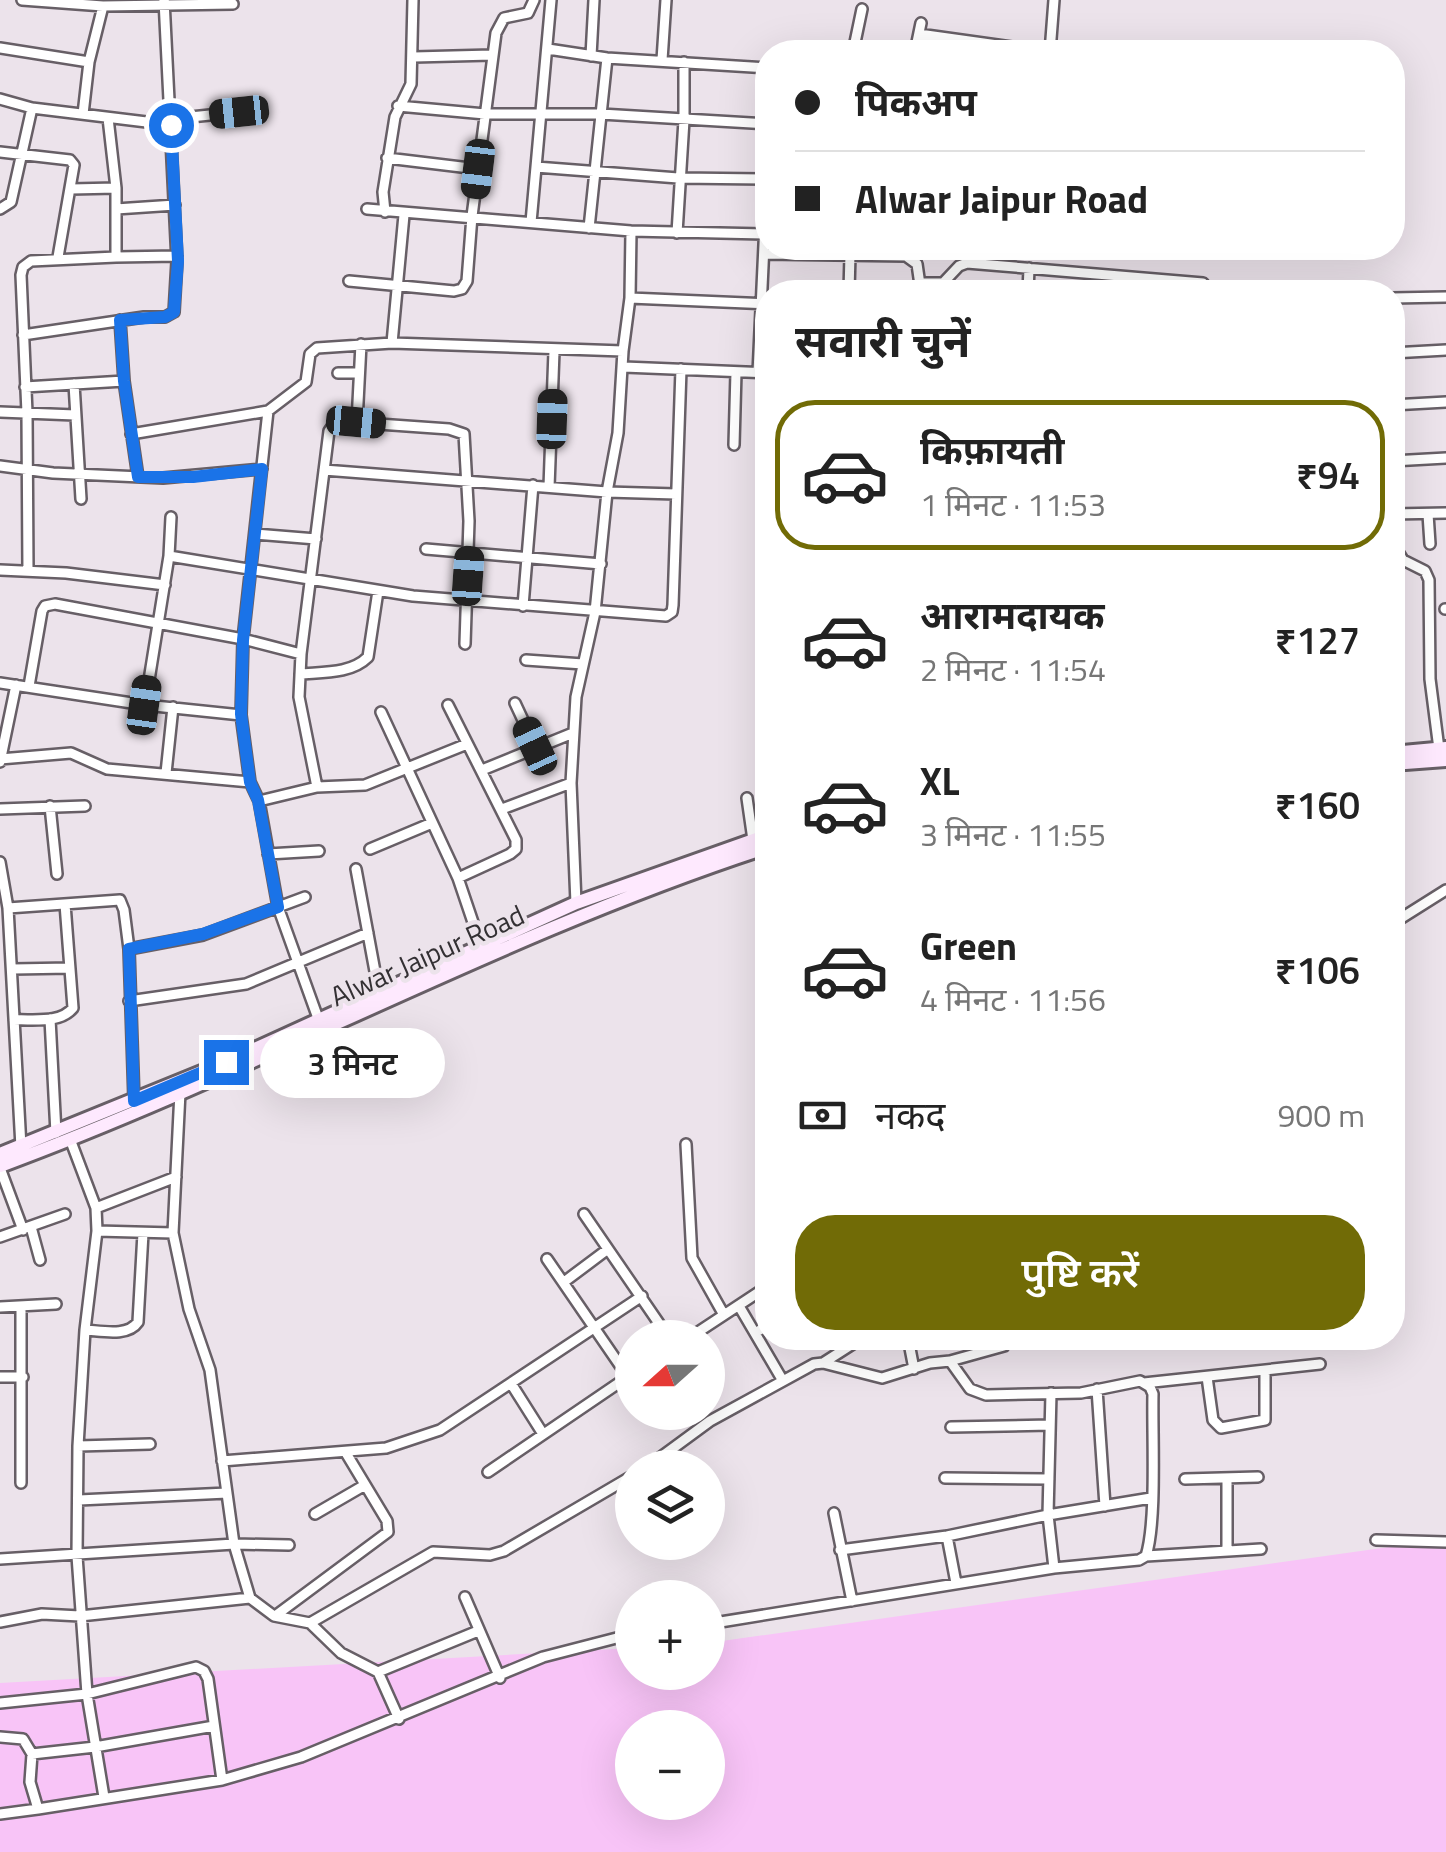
<!DOCTYPE html>
<html lang="hi">
<meta charset="utf-8">
<style>
body{margin:0;font-family:"Titillium Web","Noto Sans Devanagari",sans-serif;background:#f6f6f6;color:#222;height:100vh;display:flex;flex-direction:column;font-size:38px;white-space:nowrap}
*{box-sizing:border-box;margin:0}
p{font-size:32px;color:#767676}
.icon{flex:none;width:55px;height:55px;fill:none;stroke:currentColor;stroke-width:2;stroke-linecap:round;stroke-linejoin:round}
.map{position:relative;flex:1;overflow:hidden}
.sheet{position:absolute;left:755px;top:280px;width:650px;height:1070px;display:flex;flex-direction:column;background:#fff;border-radius:40px;box-shadow:0 10px 40px #0002}
.sheet>*{flex:none}
.banner{position:absolute;left:755px;top:40px;width:650px;height:220px;border-radius:40px;box-shadow:0 10px 40px #0002;display:grid;align-content:center;height:220px;padding:0 40px;background:#fff}
.needle{width:65px;rotate:249deg}
.controls{position:absolute;left:615px;top:1320px;display:grid;gap:20px}
.controls a{display:grid;place-items:center;width:110px;height:110px;border-radius:50%;background:#fff;box-shadow:0 10px 40px #0002;font-size:50px}
.end{position:absolute;width:45px;height:45px;margin:-22px;border:12px solid #1a73e8;background:#fff;box-shadow:0 0 0 5px #fff}
.from{border-radius:50%}
.bubble{position:absolute;height:70px;border-radius:35px;background:#fff;box-shadow:0 10px 40px #0002;font-size:32px;font-weight:600;line-height:70px;text-align:center}
.car{position:absolute;width:30px;height:60px;margin:-30px -15px;border-radius:12px;box-shadow:0 0 8px 2px #0007;background:linear-gradient(#222 24%,#8ab4d8 0 40%,#222 0 76%,#8ab4d8 0 86%,#222 0)}
.banner b{display:flex;align-items:center;gap:35px;height:95px;font-size:38px}
.banner b+b{border-top:2px solid #e0e0e0}
.banner i{width:25px;height:25px;background:#222}
ul{padding:0;list-style:none}
li{display:flex;align-items:center;gap:30px;height:150px;margin:0 20px 15px;padding:0 20px;border:5px solid transparent;border-radius:40px}
li div{flex:1}
li b{display:block;font-size:38px}
li em{font-style:normal;font-weight:600}
li.current{border-color:#716b06}
li>.icon{width:90px;height:90px;stroke-width:1.5}
h2{padding:0 40px;font-size:45px;line-height:120px}
.pay{display:flex;align-items:center;gap:25px;height:110px;padding:0 40px;font-size:38px}
.pay p{margin-inline-start:auto}
.primary-button{display:flex;gap:20px;margin-top:auto;padding:20px 40px}
.primary-button a{flex:1;height:115px;border-radius:40px;background:#716b06;color:#fff;font-size:40px;font-weight:600;line-height:115px;text-align:center}
.map>svg:first-child{display:block}
</style>
<div class="map">
<svg width="1446" height="1852" viewBox="0 0 1446 1852">
<rect width="100%" height="100%" fill="#ece3eb"/>
<path fill="#f8c4f7" fill-rule="evenodd" d="M 1446,1539 L 1446,1852 L 0,1852 L 0,1683 L 632,1648 L 632,1672 L 708,1672 L 708,1643 ZM 632,1728 L 708,1728 L 708,1802 L 632,1802 Z"/>
<g fill="none" stroke-linecap="round" stroke-linejoin="round">
<defs>
<path id="minor" d="M 22,0 L 103,6 L 233,4
M 551,0 L 536,167 L 678,178 L 767,179
M 919,34 L 1048,52
M 0,48 L 89,62
M 548,49 L 607,58 L 768,68
M 853,52 L 862,9
M 915,52 L 921,23
M 1050,52 L 1054,0
M 591,56 L 594,0
M 414,57 L 492,55
M 662,60 L 666,0
M 0,99 L 32,108 L 171,125
M 398,106 L 485,114 L 601,114 L 768,124
M 83,114 L 89,62 L 103,6
M 171,119 L 239,112
M 0,152 L 70,160 L 74,165 L 58,257
M 387,158 L 478,169
M 71,189 L 116,188
M 0,209 L 11,202 L 32,108
M 116,209 L 175,205
M 367,209 L 631,231 L 766,234
M 385,212 L 383,192 L 395,117 L 411,84 L 413,0
M 531,222 L 536,167
M 589,228 L 607,58
M 677,233 L 684,120 L 684,62
M 765,254 L 906,256 L 917,264 L 921,292
M 116,257 L 177,256
M 349,281 L 454,291 L 462,289 L 467,281 L 472,216 L 496,33 L 504,18 L 528,13 L 534,0
M 921,283 L 943,283 L 959,266 L 967,263 L 1203,283 L 1209,292
M 849,292 L 850,254
M 1028,292 L 1029,268
M 630,298 L 768,304
M 1392,298 L 1446,297
M 120,320 L 124,381 L 138,477
M 23,335 L 144,317 L 165,317 L 174,312 L 177,261 L 164,0
M 392,343 L 404,215
M 1392,353 L 1446,350
M 624,367 L 768,373
M 338,373 L 358,373
M 758,373 L 768,159
M 74,384 L 81,499
M 25,387 L 124,381
M 1392,405 L 1446,402
M 268,411 L 243,639 L 241,715 L 250,782 L 259,801 L 278,907 L 319,1021
M 0,412 L 75,415
M 357,422 L 361,344
M 131,434 L 268,411 L 306,382 L 310,354 L 317,348 L 392,343 L 623,351
M 734,445 L 736,372
M 1392,461 L 1446,458
M 0,466 L 53,473 L 163,478 L 262,469
M 324,470 L 607,492 L 676,494
M 549,487 L 554,351
M 1392,514 L 1446,513
M 1428,514 L 1430,544
M 255,534 L 316,539
M 1392,542 L 1403,560 L 1425,571 L 1429,580 L 1430,679 L 1439,749
M 426,549 L 601,564
M 169,556 L 413,596 L 666,616 L 672,612 L 673,605 L 681,369
M 0,570 L 66,573 L 165,585
M 28,571 L 27,413 L 21,275 L 23,267 L 31,261 L 116,257 L 116,188 L 108,118
M 523,606 L 533,485
M 1445,609 L 1446,609
M 526,660 L 583,664
M 300,674 C 323,672 351,674 368,657 L 378,591
M 0,683 L 145,705 L 241,715
M 29,686 L 42,611 L 45,606 L 55,604 L 243,639 L 301,654
M 515,703 L 535,746
M 145,705 L 169,556 L 171,517
M 448,705 L 516,840 L 516,849 L 510,854 L 458,878
M 381,712 L 458,878 L 481,946
M 0,759 L 71,753 L 107,769 L 250,782
M 0,762 L 16,685
M 482,770 L 573,733
M 166,773 L 173,707
M 317,787 L 299,697 L 301,654 L 329,431 L 336,421 L 449,429 L 464,434 L 469,521 L 465,644
M 747,798 L 753,840
M 259,801 L 317,787 L 365,785 L 467,744
M 50,806 L 57,874
M 0,809 L 85,806
M 502,809 L 571,783
M 370,849 L 432,823
M 268,854 L 319,851
M 0,862 L 8,908 L 21,1147
M 356,869 L 379,993
M 576,903 L 571,783 L 576,697 L 595,612 L 607,492 L 618,433 L 623,351 L 630,298 L 631,231
M 8,908 L 120,900 L 124,910 L 129,949 L 134,1101
M 1392,924 L 1446,890
M 129,949 L 203,935 L 305,897
M 13,969 L 70,968
M 129,1001 L 246,984 L 368,933
M 50,1019 L 56,1133
M 14,1020 C 33,1019 60,1024 73,1008 L 65,904
M 180,1092 L 173,1233 L 189,1309 L 210,1370 L 234,1544 L 250,1598
M 70,1139 L 96,1208 L 97,1231 L 85,1330 L 78,1446 L 77,1556 L 87,1694 L 104,1797
M 686,1144 L 692,1258 L 724,1315
M 0,1168 L 23,1230
M 96,1208 L 176,1177
M 584,1214 L 669,1338
M 31,1227 L 40,1260
M 97,1231 L 173,1233
M 0,1237 L 65,1214
M 547,1259 L 628,1377
M 564,1282 L 608,1249
M 739,1306 L 783,1381
M 0,1307 L 56,1304
M 21,1308 L 21,1483
M 85,1330 C 102,1331 128,1337 138,1322 L 143,1233
M 755,1333 L 768,1325
M 689,1338 L 768,1286
M 908,1338 L 914,1369
M 950,1361 L 1004,1346 L 1008,1338
M 823,1363 L 862,1338
M 0,1377 L 23,1377
M 1207,1377 L 1213,1420 L 1221,1428 L 1265,1420 L 1265,1371
M 1144,1383 L 1320,1364
M 512,1385 L 543,1434
M 1097,1389 L 1105,1506
M 1051,1393 L 1048,1515 L 1151,1498
M 951,1427 L 1050,1425
M 78,1446 L 150,1444
M 222,1461 L 386,1448 L 440,1430 L 642,1296
M 646,1468 L 710,1421 L 814,1364 L 823,1363 L 882,1378 L 930,1363 L 950,1361 L 970,1389 L 986,1395 L 1081,1393 L 1140,1381 L 1150,1387 L 1153,1394 C 1152,1435 1157,1521 1146,1556 L 1139,1560 L 1054,1568 L 708,1624
M 488,1472 L 632,1374
M 945,1478 L 1049,1479
M 1227,1478 L 1227,1551
M 1185,1479 L 1258,1477
M 79,1500 L 227,1493
M 834,1513 L 852,1601
M 315,1514 L 365,1485
M 947,1536 L 956,1583
M 1376,1540 L 1446,1542
M 840,1550 L 947,1536 L 1048,1515 L 1054,1568
M 1146,1556 L 1261,1549
M 0,1559 L 234,1544 L 289,1545
M 465,1597 L 500,1678
M 275,1616 L 388,1532 L 387,1521 L 346,1453
M 0,1622 L 42,1614 L 80,1616 L 250,1598 L 274,1616 L 310,1623 L 341,1653 L 378,1672 L 399,1719
M 310,1623 L 433,1552 L 490,1555 L 504,1551 L 632,1476
M 378,1672 L 478,1631
M 0,1703 L 87,1694 L 196,1667 L 204,1671 L 208,1679 L 222,1780
M 0,1737 L 23,1739 L 32,1754 L 95,1747 L 214,1726
M 32,1754 L 30,1782 L 38,1809 L 222,1780 L 301,1757 L 543,1657 L 632,1634
M 0,1814 L 38,1809"/>
<path id="secondary" d="M 1392,753 L 1446,748
M 1392,764 L 1446,760
M 0,1154 L 226,1062 L 576,903 L 768,835
M 0,1166 C 260,1070 503,933 768,847"/>
</defs>
<use href="#minor" stroke="#675f66" stroke-width="14"/>
<use href="#secondary" stroke="#675f66" stroke-width="18"/>
<use href="#minor" stroke="#fff" stroke-width="9"/>
<use href="#secondary" stroke="#fee9fe" stroke-width="12"/>
</g>
<g fill="none" stroke-linecap="round" stroke-linejoin="round">
<path stroke="#1a73e8" stroke-width="12" d="M 171,125 L 178,261 L 174,312 L 165,317 L 120,320 L 124,381 L 138,477 L 193,477 L 262,469 L 243,640 L 241,714 L 250,782 L 258,800 L 278,907 L 203,934 L 129,949 L 134,1101 L 226,1062"/>
</g>
<g text-anchor="middle" dominant-baseline="central" stroke-width="9" stroke-linejoin="round" paint-order="stroke">
<g font-size="28" fill="#333033" stroke="#ece3eb">
<text transform="translate(427 955) rotate(-24)">Alwar Jaipur Road</text>
</g>
</g>
</svg>
<div class="controls">
<a><svg class="needle" viewBox="-14 -14 28 28"><path d="M0-13l5 13h-10z" fill="#e53935"/><path d="M0 13l5-13h-10z" fill="#767676"/></svg></a>
<a><svg class="icon" aria-label="layers" viewBox="0 0 24 24"><path d="M12 4l9 5-9 5-9-5zM3 14l9 5 9-5"/></svg></a>
<a>+</a>
<a>−</a>
</div>
<i class="end from" style="left:171px;top:125px"></i>
<i class="end" style="left:226px;top:1062px"></i>
<div class="bubble" style="left:260px;top:1028px;width:185px">3 मिनट</div>
<i class="car" style="left:239px;top:112px;rotate:264deg"></i>
<i class="car" style="left:478px;top:169px;rotate:187deg"></i>
<i class="car" style="left:552px;top:419px;rotate:2deg"></i>
<i class="car" style="left:356px;top:422px;rotate:95deg"></i>
<i class="car" style="left:468px;top:576px;rotate:4deg"></i>
<i class="car" style="left:144px;top:705px;rotate:8deg"></i>
<i class="car" style="left:535px;top:746px;rotate:335deg"></i>
<div class="banner">
<b><i class="from"></i>पिकअप</b>
<b><i></i>Alwar Jaipur Road</b>
</div>
<section class="sheet">
<h2>सवारी चुनें</h2>
<ul>
<li class="current"><svg class="icon" aria-label="car" viewBox="0 0 24 24"><path d="M5 17H2v-5l4-1 3-4h7l3 4 3 1v5h-3M9 17h6M6 11h13"/><circle cx="7" cy="17" r="2"/><circle cx="17" cy="17" r="2"/></svg><div><b>किफ़ायती</b><p>1 मिनट · 11:53</p></div><em>₹94</em></li>
<li><svg class="icon" aria-label="car" viewBox="0 0 24 24"><path d="M5 17H2v-5l4-1 3-4h7l3 4 3 1v5h-3M9 17h6M6 11h13"/><circle cx="7" cy="17" r="2"/><circle cx="17" cy="17" r="2"/></svg><div><b>आरामदायक</b><p>2 मिनट · 11:54</p></div><em>₹127</em></li>
<li><svg class="icon" aria-label="car" viewBox="0 0 24 24"><path d="M5 17H2v-5l4-1 3-4h7l3 4 3 1v5h-3M9 17h6M6 11h13"/><circle cx="7" cy="17" r="2"/><circle cx="17" cy="17" r="2"/></svg><div><b>XL</b><p>3 मिनट · 11:55</p></div><em>₹160</em></li>
<li><svg class="icon" aria-label="car" viewBox="0 0 24 24"><path d="M5 17H2v-5l4-1 3-4h7l3 4 3 1v5h-3M9 17h6M6 11h13"/><circle cx="7" cy="17" r="2"/><circle cx="17" cy="17" r="2"/></svg><div><b>Green</b><p>4 मिनट · 11:56</p></div><em>₹106</em></li>
</ul>
<div class="pay"><svg class="icon" aria-label="cash" viewBox="0 0 24 24"><path d="M3 7h18v10H3z"/><circle cx="12" cy="12" r="2"/></svg>नकद<p>900 m</p></div>
<div class="primary-button"><a>पुष्टि करें</a></div>
</section>
</div>
